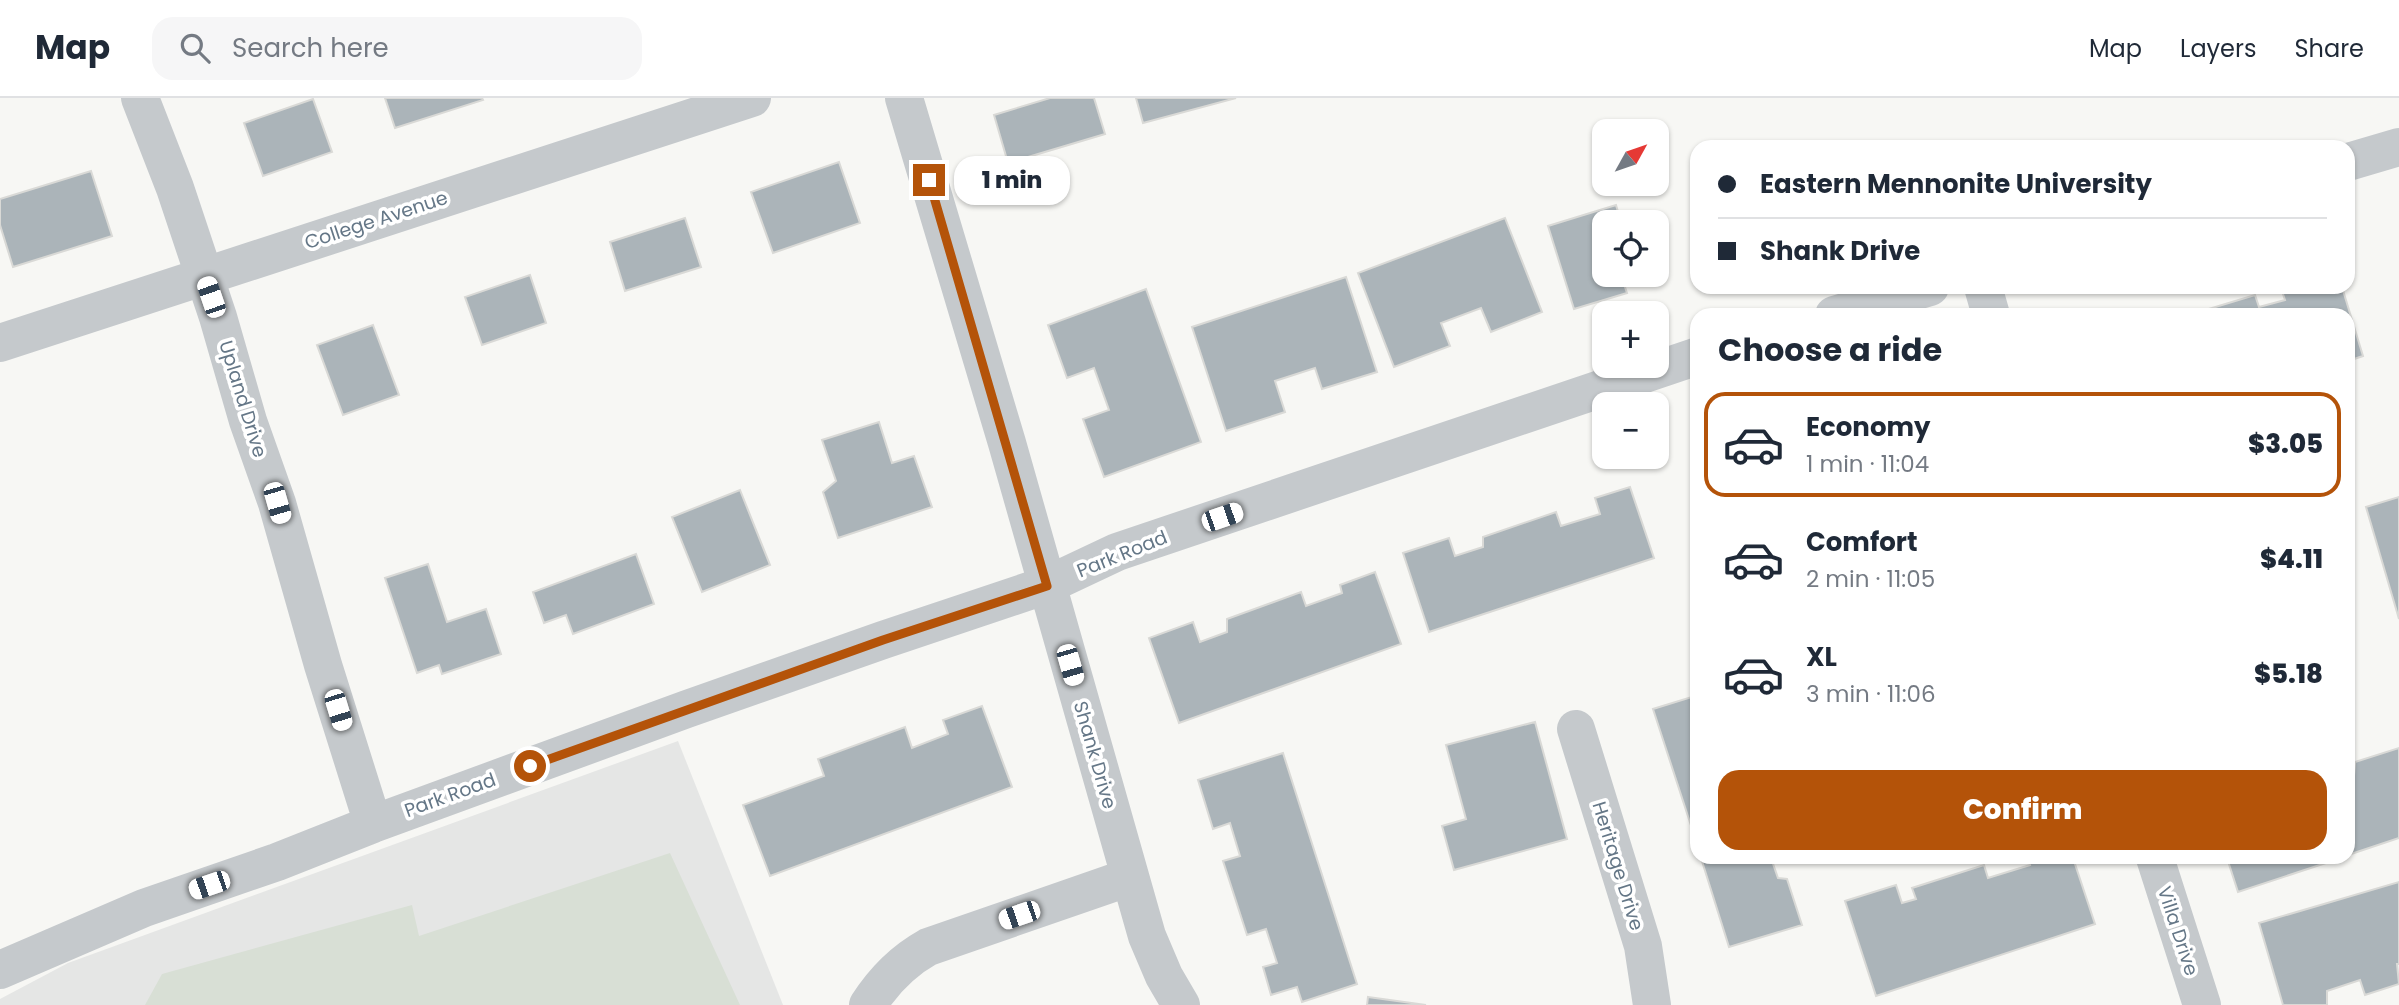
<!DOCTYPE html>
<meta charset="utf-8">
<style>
body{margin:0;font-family:Poppins,sans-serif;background:#f6f6f7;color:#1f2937;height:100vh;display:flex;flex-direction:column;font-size:26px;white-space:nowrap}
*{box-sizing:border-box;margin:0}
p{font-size:23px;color:#747a83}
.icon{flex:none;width:38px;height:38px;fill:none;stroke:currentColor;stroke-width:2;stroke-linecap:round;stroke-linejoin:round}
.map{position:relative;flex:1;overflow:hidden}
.side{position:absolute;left:1690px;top:210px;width:665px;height:556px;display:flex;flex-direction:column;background:#fff;border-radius:21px;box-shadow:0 2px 5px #0004}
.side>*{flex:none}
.banner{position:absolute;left:1690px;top:42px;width:665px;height:154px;border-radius:21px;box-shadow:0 2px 5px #0004;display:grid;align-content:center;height:154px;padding:0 28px;background:#fff}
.needle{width:46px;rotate:50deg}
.controls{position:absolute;left:1592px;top:21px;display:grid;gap:14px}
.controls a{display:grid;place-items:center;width:77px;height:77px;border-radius:14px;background:#fff;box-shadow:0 2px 5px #0004;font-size:35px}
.end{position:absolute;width:32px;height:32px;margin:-16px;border:9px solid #b45309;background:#fff;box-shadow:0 0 0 4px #fff}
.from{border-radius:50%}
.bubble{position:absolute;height:49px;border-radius:21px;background:#fff;box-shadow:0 2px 5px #0004;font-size:23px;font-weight:800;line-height:49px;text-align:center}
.car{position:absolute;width:21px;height:42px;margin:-21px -10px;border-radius:9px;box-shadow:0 0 5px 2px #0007;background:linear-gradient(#fff 24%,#345 0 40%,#fff 0 76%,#345 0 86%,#fff 0)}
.banner b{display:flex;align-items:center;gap:24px;height:66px;font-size:26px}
.banner b+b{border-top:2px solid #e0e1e3}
.banner i{width:18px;height:18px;background:#1f2937}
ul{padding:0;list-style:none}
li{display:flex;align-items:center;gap:21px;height:105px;margin:0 14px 10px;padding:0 14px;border:4px solid transparent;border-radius:21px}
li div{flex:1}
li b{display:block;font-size:26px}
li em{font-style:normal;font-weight:800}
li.on{border-color:#b45309}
li>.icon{width:63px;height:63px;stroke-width:1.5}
h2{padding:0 28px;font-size:32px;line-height:84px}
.cta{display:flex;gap:14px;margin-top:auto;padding:14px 28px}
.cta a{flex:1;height:80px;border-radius:21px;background:#b45309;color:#fff;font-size:28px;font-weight:800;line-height:80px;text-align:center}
header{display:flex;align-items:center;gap:42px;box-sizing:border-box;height:98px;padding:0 35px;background:#fff;border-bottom:2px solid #e0e1e3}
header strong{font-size:33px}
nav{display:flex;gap:38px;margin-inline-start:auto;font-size:24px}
.search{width:490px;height:63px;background:#f6f6f7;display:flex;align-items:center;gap:18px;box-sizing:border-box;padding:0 24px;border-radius:21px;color:#747a83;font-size:26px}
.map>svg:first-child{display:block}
</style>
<header>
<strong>Map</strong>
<div class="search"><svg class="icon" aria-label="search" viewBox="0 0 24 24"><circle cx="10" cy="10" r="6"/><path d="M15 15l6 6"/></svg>Search here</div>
<nav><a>Map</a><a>Layers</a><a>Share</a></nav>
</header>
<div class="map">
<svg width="2399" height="907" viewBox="0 0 2399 907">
<rect width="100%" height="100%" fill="#f7f7f4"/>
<path fill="#e5e6e5" d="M 678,643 L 783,907 L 0,907 L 0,901 L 68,865 Z"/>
<path fill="#d8dfd5" d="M 670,755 L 740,907 L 145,907 L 162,876 L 412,807 L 419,838 Z"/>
<path fill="#abb4b9" stroke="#d9d9d6" stroke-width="2" d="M 385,0 L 482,0 L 483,2 L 395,30 Z
M 1050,0 L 1094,0 L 1105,36 L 1008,65 L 994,17 Z
M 1136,0 L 1236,0 L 1143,25 Z
M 313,1 L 332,54 L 263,78 L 244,25 Z
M 839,64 L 860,125 L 773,155 L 751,94 Z
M 91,73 L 112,138 L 13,169 L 0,127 L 0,101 Z
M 1616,107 L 1621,124 L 1605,124 L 1605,177 L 1621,177 L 1627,195 L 1574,211 L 1548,128 Z
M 685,120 L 701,169 L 625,193 L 610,144 Z
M 1505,120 L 1542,214 L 1491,234 L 1481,210 L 1441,225 L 1450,248 L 1394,269 L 1358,175 Z
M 530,177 L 546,225 L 482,247 L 465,199 Z
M 1346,179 L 1377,274 L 1322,291 L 1315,270 L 1275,283 L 1285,314 L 1226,333 L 1192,229 Z
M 2342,189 L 2363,258 L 2348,263 L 2348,217 L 2189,217 L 2255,197 L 2259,209 L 2285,202 L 2281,190 L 2284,189 Z
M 1146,191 L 1201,344 L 1104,379 L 1083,321 L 1109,312 L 1094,270 L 1067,280 L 1048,227 Z
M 373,227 L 399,297 L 343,317 L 317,247 Z
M 879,324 L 892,365 L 914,358 L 932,409 L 838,440 L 823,394 L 836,383 L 822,342 Z
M 1630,389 L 1654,460 L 1429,534 L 1403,455 L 1449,440 L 1455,458 L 1483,449 L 1483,439 L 1556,414 L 1561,428 L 1600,416 L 1595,400 Z
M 740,392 L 770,467 L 702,494 L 672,419 Z
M 2399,399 L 2399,521 L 2366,409 Z
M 636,456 L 654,506 L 573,536 L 566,517 L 544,525 L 533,494 Z
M 428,466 L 447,524 L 486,511 L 501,556 L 442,576 L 439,567 L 417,575 L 385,480 Z
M 1375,474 L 1401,546 L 1179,625 L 1149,540 L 1193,524 L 1200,544 L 1227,534 L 1227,521 L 1301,494 L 1306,508 L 1342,495 L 1340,487 Z
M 1698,597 L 1698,749 L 1653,611 Z
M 982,608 L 1012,689 L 770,778 L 743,707 L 824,678 L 818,661 L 905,629 L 912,650 L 948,636 L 943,622 Z
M 1535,624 L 1567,741 L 1454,772 L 1442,728 L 1466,721 L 1446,647 Z
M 2399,650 L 2399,740 L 2348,757 L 2348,680 L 2354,678 L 2355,664 Z
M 1283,655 L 1357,886 L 1302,904 L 1297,889 L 1271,897 L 1263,869 L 1277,865 L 1266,831 L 1247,837 L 1223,763 L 1240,758 L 1230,725 L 1213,731 L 1198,682 Z
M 1701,760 L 1771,760 L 1778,780 L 1787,781 L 1802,827 L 1729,849 Z
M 2028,760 L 2073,760 L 2095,826 L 1876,898 L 1845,803 L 1896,787 L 1902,805 L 1916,801 L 1912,790 L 1984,767 L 1988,780 L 2030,767 Z
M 2227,760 L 2341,760 L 2238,794 Z
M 2399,784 L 2399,866 L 2397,866 L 2399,886 L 2365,897 L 2360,882 L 2327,893 L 2327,907 L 2283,907 L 2259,825 Z
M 1368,899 L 1426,907 L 1367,907 Z"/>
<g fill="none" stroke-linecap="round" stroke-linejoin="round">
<path stroke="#c5c9cc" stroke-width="38" d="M 140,0 L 175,90 L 218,219 L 248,323 L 277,405 L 323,567 L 373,726
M 904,0 L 1007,345 L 1147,838 L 1164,878 L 1181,907
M 2348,64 L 2399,49
M 1983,189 L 1991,217
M 1834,217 L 1930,189
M 0,245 L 752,0
M 1576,631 L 1643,848 L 1652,907
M 2155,760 L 2202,907
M 0,872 L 144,810 L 277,764 L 373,726 L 687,611 L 883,542 L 1047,487 L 1117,454 L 1698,258
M 868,907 C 884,882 903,863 928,849 L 1130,779"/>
</g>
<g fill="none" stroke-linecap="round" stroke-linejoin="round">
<path stroke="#b45309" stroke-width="9" d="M 530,668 L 883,542 L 1047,488 L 929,82"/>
</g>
<g text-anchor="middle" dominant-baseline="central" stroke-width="7" stroke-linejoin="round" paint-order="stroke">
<g font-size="19" fill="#657787" stroke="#fff">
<text transform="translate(376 122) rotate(-18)">College Avenue</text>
<text transform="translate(243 301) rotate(73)">Upland Drive</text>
<text transform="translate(1122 456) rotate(-22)">Park Road</text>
<text transform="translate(1095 657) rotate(74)">Shank Drive</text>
<text transform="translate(450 697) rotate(-20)">Park Road</text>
<text transform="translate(1618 768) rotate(73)">Heritage Drive</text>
<text transform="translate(2178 833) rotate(72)">Villa Drive</text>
</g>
</g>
</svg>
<div class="controls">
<a><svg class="needle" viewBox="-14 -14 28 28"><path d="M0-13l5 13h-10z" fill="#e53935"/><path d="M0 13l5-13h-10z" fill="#747a83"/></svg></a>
<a><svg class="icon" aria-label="locate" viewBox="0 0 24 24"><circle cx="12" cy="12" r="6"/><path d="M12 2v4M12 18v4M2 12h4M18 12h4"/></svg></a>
<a>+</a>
<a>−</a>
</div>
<i class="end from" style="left:530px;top:668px"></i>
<i class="end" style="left:929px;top:82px"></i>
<div class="bubble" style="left:954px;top:58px;width:116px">1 min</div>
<i class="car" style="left:211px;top:199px;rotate:341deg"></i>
<i class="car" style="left:277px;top:405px;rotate:164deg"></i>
<i class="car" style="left:1222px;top:419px;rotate:71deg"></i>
<i class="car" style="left:1070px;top:567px;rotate:164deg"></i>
<i class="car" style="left:338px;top:612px;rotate:163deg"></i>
<i class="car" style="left:209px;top:787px;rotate:251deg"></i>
<i class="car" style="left:1019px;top:817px;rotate:251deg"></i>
<div class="banner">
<b><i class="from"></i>Eastern Mennonite University</b>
<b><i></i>Shank Drive</b>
</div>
<section class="side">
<h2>Choose a ride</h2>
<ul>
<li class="on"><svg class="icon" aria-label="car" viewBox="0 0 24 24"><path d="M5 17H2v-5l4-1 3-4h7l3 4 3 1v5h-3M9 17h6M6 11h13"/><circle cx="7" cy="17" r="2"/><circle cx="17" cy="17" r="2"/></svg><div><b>Economy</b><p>1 min · 11:04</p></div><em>$3.05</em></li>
<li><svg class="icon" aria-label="car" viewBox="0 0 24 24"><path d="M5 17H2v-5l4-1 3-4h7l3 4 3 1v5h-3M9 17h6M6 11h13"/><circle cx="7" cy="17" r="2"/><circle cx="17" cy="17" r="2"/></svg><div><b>Comfort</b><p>2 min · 11:05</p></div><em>$4.11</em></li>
<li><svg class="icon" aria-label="car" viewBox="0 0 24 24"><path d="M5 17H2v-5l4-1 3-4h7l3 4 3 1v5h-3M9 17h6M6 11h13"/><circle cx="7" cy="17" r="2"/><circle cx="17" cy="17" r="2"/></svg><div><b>XL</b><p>3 min · 11:06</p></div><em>$5.18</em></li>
</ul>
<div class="cta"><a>Confirm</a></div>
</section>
</div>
